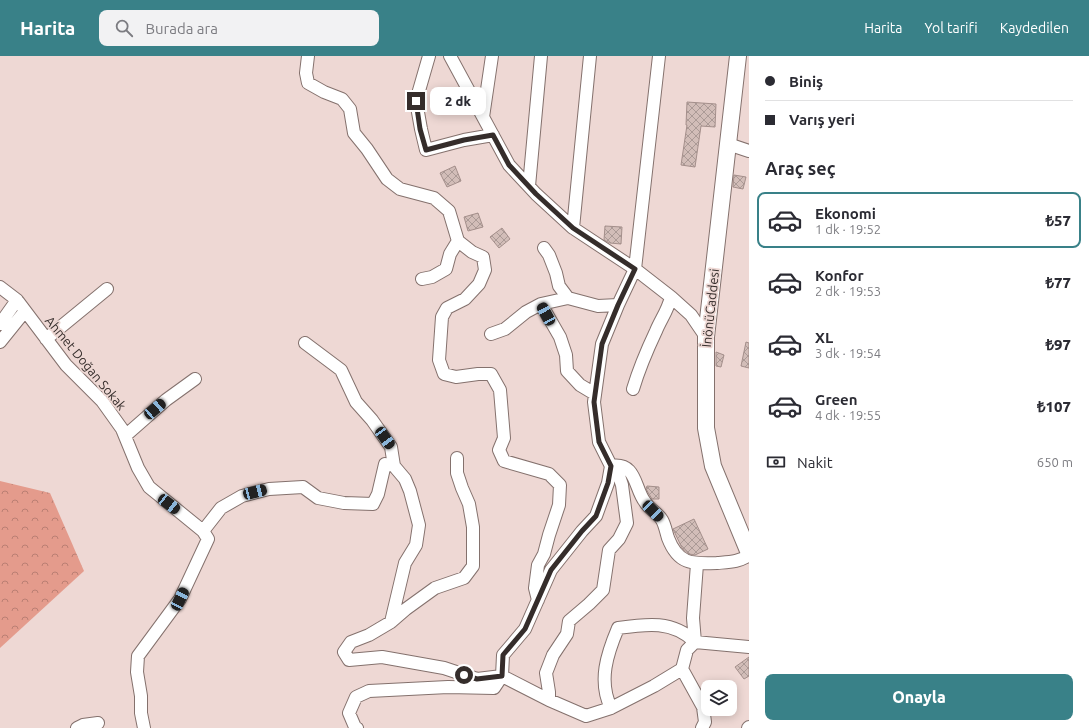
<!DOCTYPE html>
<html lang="tr">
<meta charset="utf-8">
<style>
body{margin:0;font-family:Ubuntu,sans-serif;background:#f2f2f3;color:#2b2b33;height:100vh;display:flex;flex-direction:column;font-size:15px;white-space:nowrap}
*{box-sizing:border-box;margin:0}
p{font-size:13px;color:#7c7c81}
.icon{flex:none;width:22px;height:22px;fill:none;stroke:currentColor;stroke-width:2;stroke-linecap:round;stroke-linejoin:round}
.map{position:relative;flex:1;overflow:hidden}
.panel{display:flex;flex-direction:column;background:#fff;width:340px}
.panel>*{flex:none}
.top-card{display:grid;align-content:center;height:88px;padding:0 16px;background:#fff}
.fabs{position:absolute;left:701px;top:624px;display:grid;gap:8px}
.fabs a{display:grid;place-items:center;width:36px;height:36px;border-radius:8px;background:#fff;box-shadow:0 2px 10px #0003;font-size:20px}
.end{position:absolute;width:18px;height:18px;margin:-9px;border:5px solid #352d2b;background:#fff;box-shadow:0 0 0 2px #fff}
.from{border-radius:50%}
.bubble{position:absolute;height:28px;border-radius:8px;background:#fff;box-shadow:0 2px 10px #0003;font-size:13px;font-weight:800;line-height:28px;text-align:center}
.car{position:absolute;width:12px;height:24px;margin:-12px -6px;border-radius:5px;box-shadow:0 0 3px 1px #0007;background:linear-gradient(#222 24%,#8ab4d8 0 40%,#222 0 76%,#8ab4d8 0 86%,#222 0)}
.top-card b{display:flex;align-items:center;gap:14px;height:38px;font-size:15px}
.top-card b+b{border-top:1px solid #e1e1e2}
.top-card i{width:10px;height:10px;background:#2b2b33}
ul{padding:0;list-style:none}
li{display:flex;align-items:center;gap:12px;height:56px;margin:0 8px 6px;padding:0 8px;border:2px solid transparent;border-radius:8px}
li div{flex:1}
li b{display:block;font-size:15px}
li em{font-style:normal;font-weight:800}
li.active{border-color:#398188}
li>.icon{width:36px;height:36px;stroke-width:1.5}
h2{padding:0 16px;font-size:18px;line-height:48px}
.pay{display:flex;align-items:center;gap:10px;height:44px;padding:0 16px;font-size:15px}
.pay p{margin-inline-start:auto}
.primary-button{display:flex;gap:8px;margin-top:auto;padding:8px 16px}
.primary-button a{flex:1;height:46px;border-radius:8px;background:#398188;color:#fff;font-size:16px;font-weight:800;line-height:46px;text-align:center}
header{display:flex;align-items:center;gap:24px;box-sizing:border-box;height:56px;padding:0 20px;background:#398188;color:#fff}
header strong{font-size:19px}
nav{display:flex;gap:22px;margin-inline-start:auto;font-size:14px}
.search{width:280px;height:36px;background:#f2f2f3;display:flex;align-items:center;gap:10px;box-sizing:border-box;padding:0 14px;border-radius:8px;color:#7c7c81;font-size:15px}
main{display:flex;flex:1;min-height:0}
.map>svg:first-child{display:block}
</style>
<header>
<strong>Harita</strong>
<div class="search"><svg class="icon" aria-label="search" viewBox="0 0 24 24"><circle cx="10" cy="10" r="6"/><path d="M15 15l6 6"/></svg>Burada ara</div>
<nav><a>Harita</a><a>Yol tarifi</a><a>Kaydedilen</a></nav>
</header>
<main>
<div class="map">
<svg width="749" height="672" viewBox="0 0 749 672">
<defs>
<pattern id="forest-crowns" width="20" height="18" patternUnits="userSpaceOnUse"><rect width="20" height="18" fill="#e49b8c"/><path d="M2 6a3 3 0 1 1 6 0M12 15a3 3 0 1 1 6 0" fill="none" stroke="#ba7f73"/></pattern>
<pattern id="building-cross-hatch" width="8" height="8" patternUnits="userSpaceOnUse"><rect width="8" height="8" fill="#d2bdb8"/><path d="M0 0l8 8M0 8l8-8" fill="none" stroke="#ab9a96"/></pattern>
</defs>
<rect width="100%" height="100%" fill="#eed8d4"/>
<path fill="url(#forest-crowns)" d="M 0,425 L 50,437 L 84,515 L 0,592 Z"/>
<path fill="url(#building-cross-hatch)" stroke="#a48f8b" d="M 687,46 L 716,48 L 715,71 L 701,70 L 695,111 L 681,109 L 687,69 L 686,69 Z
M 455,110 L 461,125 L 447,131 L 440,117 Z
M 734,119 L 746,121 L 743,133 L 733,131 Z
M 478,157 L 483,171 L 468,175 L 464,161 Z
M 605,170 L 622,171 L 621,188 L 610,187 L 604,184 Z
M 502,172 L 510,183 L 499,192 L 490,181 Z
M 746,286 L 749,287 L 749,312 L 741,310 Z
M 716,296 L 724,299 L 721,311 L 716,310 Z
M 647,430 L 659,431 L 659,443 L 652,443 L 646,433 Z
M 694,463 L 708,493 L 695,499 L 689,498 L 682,492 L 673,473 Z
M 749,601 L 749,620 L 744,623 L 735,611 Z"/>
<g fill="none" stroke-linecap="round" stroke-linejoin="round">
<defs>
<path id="minor" d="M 308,0 L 306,17 L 308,27 L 324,36 L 342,43 L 350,53 L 354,77 L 367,93 L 387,123 L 400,133 L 434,142 L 449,155 L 458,185 L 472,196 L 483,201 L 485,214 L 479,228 L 465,243 L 447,252 L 442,261 L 439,304 L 444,318 L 456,321 L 478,318 L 491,318 L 500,334 L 504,382 L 499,394 L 504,405 L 549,418 L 560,429 L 559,449 L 549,479 L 544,498 L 538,509 L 535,532 L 538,544
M 429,0 L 416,45 L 421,73 L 426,94 L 464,84 L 493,79
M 450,0 L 509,109 L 536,138 L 573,172 L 635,213 L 671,241 L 691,259 L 706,281
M 483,61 L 492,0
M 728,88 L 749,95
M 529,130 L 541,0
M 573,172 L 590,0
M 544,192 L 549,199 L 556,217 L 559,230 L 568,242
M 422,223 L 432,221 L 446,213 L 450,198 L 458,185
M 0,231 L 17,244 L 66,309 L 102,345 L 122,373 L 138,412 L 149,431 L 203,475 L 208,483 L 180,543 L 138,600 L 137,616 L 141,640 L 141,657 L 144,672
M 0,268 L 17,244
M 491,278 L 505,273 L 526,256 L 541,248
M 46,283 L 107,233
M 0,286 L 25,255
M 305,287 L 341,314 L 356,346 L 372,364 L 391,391 L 394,410
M 633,333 C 639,313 647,294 656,275 C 661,263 668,254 671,241
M 595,338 L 580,329 L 567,315 L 566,299 L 560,281 L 541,248 L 568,242 L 598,250 L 618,249
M 125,380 L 166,344 L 195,323
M 457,402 L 457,417 L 462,432 L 469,448 L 473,471 L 473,510 L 464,522 L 435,532 L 406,553 L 391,566 L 369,579 L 351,586 L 344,596 L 349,604 L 382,601 L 444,612 L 477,623 L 502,620 L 549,644 L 586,660 L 611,652 L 654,630 L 682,613 L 687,594 L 695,586 L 749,591
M 203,475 L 221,452 L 242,440 L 269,433 L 303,431 L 318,442 L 344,447 L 373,448 L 378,438 L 385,408 L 394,410 L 405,423 L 410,435 L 419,469 L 416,489 L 405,507 L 391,566
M 695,586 L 693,562 L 697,508
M 682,613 L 703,651 L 705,666 L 702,672
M 549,644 L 549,636 L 546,617 L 553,599 L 567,578 L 569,565 L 589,548 L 603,534 L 609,494 L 619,483 L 627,467 L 622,429 L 618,417 L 611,410 C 637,406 634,432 645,446 C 649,453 658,457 662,464 C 665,469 666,476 668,482 C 678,508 691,508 717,507 C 728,506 740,506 749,499
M 611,652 C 598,625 607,598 618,572 C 646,568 673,564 695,586
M 77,672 L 83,669 L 98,667
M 357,672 L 355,671 L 349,657 L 356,641 L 369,635 L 448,631 L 494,632 L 502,620 L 503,599 L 525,573 L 551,514 L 582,475 L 596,460 L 608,427 L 611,410 L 599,386 L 594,346 L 602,288 L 618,249 L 635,213 L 659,0
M 748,672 L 749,671"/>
<path id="major" d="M 738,0 L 706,281 L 706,372 L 713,410 L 749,497"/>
</defs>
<use href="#minor" stroke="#84716d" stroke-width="14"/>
<use href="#major" stroke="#84716d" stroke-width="18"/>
<use href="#minor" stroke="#fff" stroke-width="12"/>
<use href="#major" stroke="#fff" stroke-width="16"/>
</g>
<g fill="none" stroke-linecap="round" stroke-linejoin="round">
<path stroke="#352d2b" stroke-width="5" d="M 416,45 L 420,73 L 426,94 L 464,84 L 493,79 L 509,109 L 536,138 L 573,172 L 635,213 L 618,249 L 602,288 L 594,346 L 599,386 L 611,410 L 608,427 L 596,460 L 582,475 L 551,514 L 525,573 L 503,599 L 502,620 L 477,623 L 464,619"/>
</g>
<g text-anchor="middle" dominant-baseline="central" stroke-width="3.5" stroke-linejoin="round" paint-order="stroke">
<g font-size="13" fill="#352d2b" stroke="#eed8d4">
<text transform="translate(710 252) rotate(-84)">İnönüCaddesi</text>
<text transform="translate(86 307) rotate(50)">Ahmet Doğan Sokak</text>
</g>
</g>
</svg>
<div class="fabs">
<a><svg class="icon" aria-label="layers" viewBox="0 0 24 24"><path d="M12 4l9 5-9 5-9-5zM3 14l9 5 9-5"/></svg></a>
</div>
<i class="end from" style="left:464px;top:619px"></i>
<i class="end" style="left:416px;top:45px"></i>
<div class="bubble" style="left:430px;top:31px;width:56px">2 dk</div>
<i class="car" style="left:546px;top:258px;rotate:332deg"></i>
<i class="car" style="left:155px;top:353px;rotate:49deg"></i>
<i class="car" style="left:385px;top:382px;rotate:144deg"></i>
<i class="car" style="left:255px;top:436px;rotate:76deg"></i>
<i class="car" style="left:169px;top:448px;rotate:128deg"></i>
<i class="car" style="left:653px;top:455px;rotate:135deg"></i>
<i class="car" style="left:180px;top:543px;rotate:26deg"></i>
</div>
<section class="panel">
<div class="top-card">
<b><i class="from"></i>Biniş</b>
<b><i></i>Varış yeri</b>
</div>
<h2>Araç seç</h2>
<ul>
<li class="active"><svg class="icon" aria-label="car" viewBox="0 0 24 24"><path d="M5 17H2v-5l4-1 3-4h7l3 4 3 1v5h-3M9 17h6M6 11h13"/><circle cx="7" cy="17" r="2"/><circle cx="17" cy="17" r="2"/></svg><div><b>Ekonomi</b><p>1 dk · 19:52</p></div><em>₺57</em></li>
<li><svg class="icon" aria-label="car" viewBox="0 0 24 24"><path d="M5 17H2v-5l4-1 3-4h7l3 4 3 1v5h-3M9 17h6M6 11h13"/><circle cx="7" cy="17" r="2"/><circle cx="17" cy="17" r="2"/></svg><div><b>Konfor</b><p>2 dk · 19:53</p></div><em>₺77</em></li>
<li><svg class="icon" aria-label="car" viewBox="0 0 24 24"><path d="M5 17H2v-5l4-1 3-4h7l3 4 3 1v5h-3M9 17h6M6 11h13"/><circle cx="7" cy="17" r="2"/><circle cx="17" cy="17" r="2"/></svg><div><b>XL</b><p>3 dk · 19:54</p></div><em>₺97</em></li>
<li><svg class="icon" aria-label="car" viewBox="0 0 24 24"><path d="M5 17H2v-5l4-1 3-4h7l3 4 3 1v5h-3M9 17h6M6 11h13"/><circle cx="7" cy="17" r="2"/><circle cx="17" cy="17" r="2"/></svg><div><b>Green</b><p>4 dk · 19:55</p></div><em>₺107</em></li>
</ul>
<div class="pay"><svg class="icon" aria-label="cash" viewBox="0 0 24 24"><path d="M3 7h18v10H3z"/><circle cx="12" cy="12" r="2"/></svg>Nakit<p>650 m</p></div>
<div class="primary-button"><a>Onayla</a></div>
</section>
</main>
